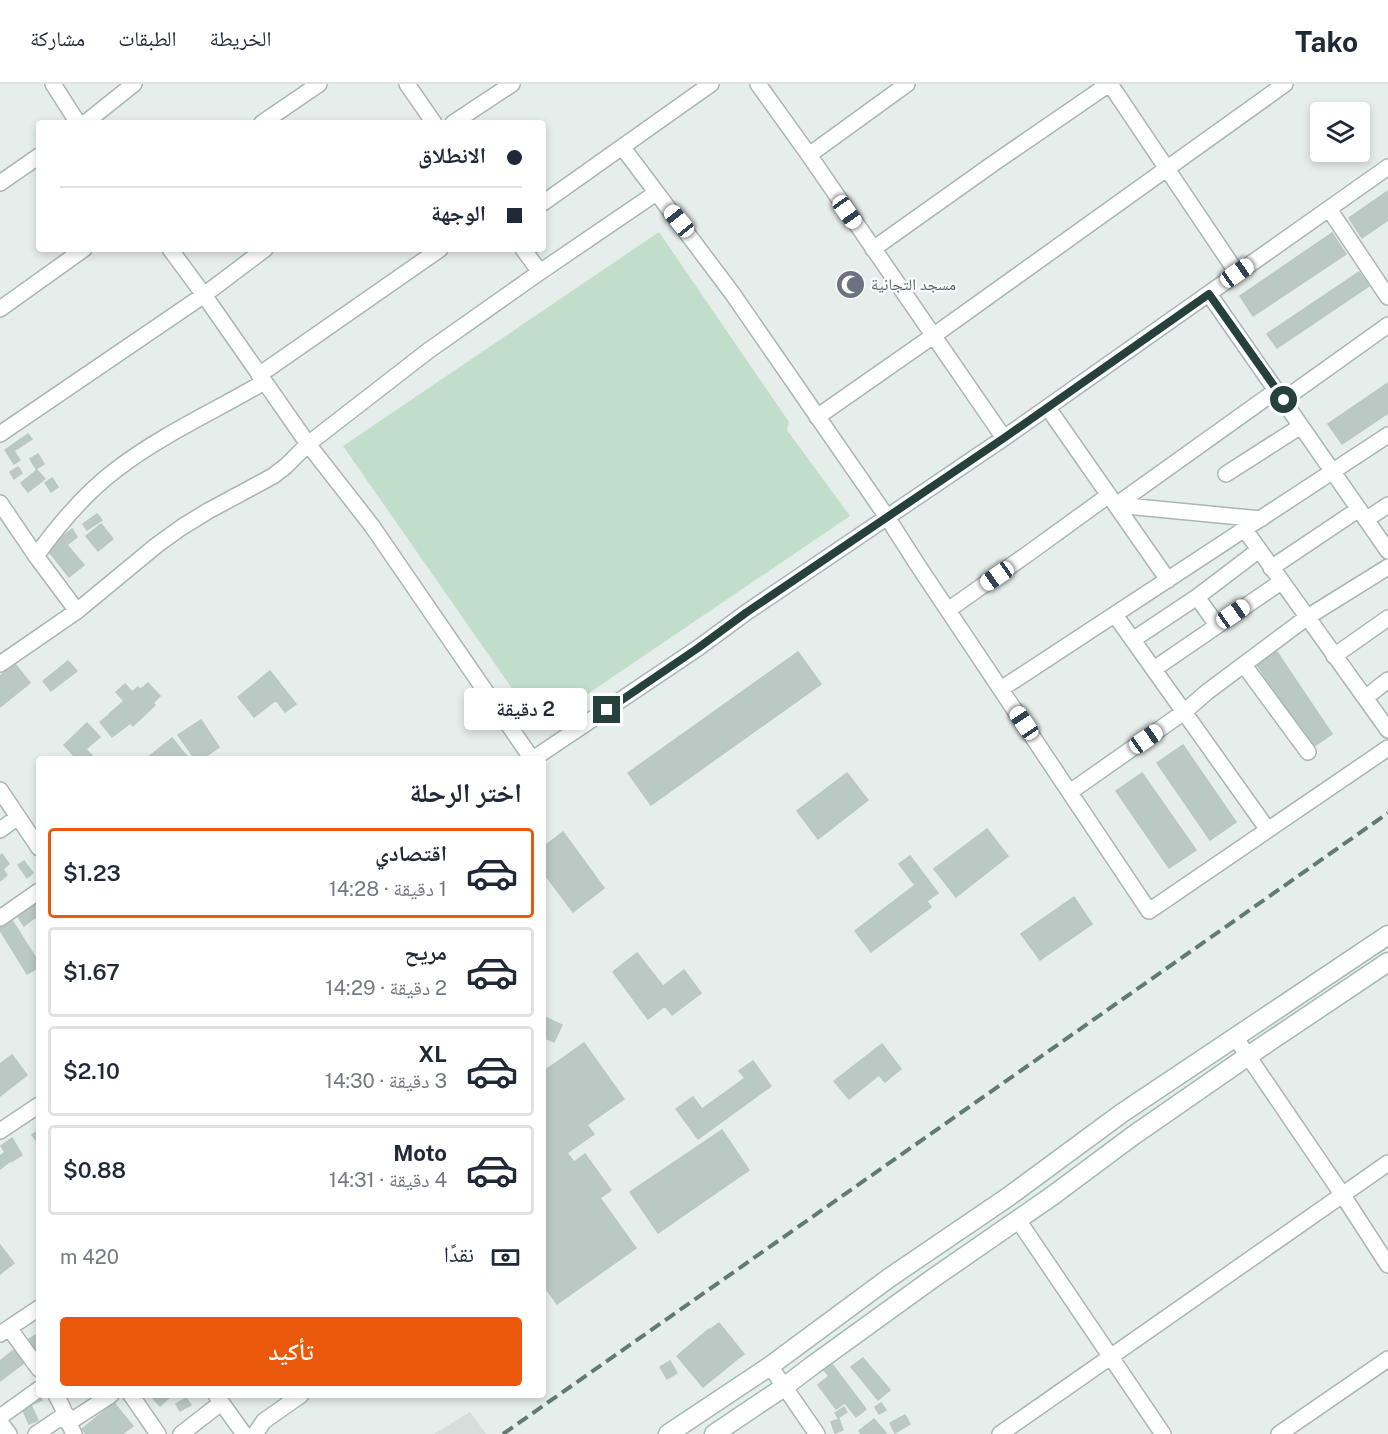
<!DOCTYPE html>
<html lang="ar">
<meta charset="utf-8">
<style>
body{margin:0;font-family:"Public Sans","Noto Naskh Arabic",sans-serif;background:#f6f6f7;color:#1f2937;direction:rtl;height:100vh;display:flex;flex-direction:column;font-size:22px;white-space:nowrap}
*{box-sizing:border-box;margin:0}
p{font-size:20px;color:#747a83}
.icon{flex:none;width:33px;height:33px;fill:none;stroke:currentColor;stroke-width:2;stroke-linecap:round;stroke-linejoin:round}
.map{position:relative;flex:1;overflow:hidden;direction:ltr}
.panel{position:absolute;left:36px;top:672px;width:510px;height:642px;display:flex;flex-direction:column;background:#fff;border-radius:6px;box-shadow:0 3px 9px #0003;direction:rtl}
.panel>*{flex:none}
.guide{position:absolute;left:36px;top:36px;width:510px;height:132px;border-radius:6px;box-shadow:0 3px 9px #0003;direction:rtl;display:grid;align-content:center;height:132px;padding:0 24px;background:#fff}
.tools{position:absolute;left:1310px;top:18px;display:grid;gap:12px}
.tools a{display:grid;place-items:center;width:60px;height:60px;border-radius:6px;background:#fff;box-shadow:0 3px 9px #0003;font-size:30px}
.end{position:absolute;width:27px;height:27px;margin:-14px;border:8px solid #26403b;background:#fff;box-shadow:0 0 0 3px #fff}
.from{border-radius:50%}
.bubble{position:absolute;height:42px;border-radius:6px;background:#fff;box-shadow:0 3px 9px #0003;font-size:20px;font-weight:600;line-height:42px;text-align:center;direction:rtl}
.car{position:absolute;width:18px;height:36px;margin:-18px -9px;border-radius:8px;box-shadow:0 0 4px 2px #0007;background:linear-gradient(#fff 24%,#345 0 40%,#fff 0 76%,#345 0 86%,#fff 0)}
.guide b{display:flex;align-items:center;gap:21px;height:57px;font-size:22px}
.guide b+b{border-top:2px solid #e0e1e3}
.guide i{width:15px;height:15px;background:#1f2937}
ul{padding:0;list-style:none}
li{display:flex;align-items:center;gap:18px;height:90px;margin:0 12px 9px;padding:0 12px;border:3px solid #e0e1e3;border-radius:6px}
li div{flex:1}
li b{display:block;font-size:22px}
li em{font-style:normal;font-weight:600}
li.current{border-color:#ea580c}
li>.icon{width:54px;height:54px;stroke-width:1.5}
h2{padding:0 24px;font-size:27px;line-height:72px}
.pay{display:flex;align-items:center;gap:15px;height:66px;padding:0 24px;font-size:22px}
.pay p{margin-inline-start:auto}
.primary-button{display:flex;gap:12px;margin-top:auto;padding:12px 24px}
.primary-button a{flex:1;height:69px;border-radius:6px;background:#ea580c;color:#fff;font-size:24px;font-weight:600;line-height:69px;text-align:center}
header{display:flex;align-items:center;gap:36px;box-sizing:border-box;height:84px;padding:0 30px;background:#fff;border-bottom:2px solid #e0e1e3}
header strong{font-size:28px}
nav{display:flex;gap:33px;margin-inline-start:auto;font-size:21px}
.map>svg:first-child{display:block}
</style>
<header>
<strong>Tako</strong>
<nav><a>الخريطة</a><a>الطبقات</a><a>مشاركة</a></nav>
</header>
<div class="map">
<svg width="1388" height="1350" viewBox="0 0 1388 1350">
<rect width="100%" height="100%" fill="#e6eeeb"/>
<path fill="#d4dedb" d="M 470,1328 L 486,1350 L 434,1350 Z"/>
<path fill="#c1decb" d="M 659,148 L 789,338 L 787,346 L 850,432 L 539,643 L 343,362 Z"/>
<path fill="#bbc9c5" stroke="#b9c8c3" stroke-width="1.5" d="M 1388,107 L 1388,136 L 1362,154 L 1349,134 Z
M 1332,149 L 1346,170 L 1253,232 L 1240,212 Z
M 1359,188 L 1369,202 L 1277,264 L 1267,250 Z
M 1388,299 L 1388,329 L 1342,360 L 1328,340 Z
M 28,350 L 32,355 L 14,367 L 20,376 L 14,380 L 5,366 Z
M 38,370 L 44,380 L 36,385 L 30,375 Z
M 18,383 L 22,389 L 14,395 L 10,388 Z
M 37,386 L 45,395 L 28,408 L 21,399 Z
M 52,394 L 58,403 L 51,408 L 45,399 Z
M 97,430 L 102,436 L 87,446 L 83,440 Z
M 101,440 L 113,455 L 98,467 L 86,452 Z
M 72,445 L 77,453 L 67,461 L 84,481 L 69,493 L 47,465 Z
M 798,568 L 821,600 L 651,721 L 628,689 Z
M 1277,568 L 1332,650 L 1313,663 L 1257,581 Z
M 68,577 L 77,587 L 51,607 L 43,597 Z
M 15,580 L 30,599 L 0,623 L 0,592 Z
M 270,587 L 296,620 L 285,628 L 276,616 L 254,633 L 238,613 Z
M 148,599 L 160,612 L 154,618 L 141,605 Z
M 125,600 L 132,608 L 138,603 L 155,621 L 133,642 L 122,629 L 115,636 L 109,630 L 124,617 L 116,608 Z
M 109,631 L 114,638 L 122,631 L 129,640 L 112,653 L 100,638 Z
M 201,636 L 219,663 L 202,675 L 195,675 L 178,651 Z
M 87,639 L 100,653 L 86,665 L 95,675 L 77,675 L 64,661 Z
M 172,654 L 189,675 L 146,675 Z
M 1183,661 L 1236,738 L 1210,756 L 1157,679 Z
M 847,689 L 868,716 L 818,755 L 797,727 Z
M 1142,689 L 1196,766 L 1169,784 L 1116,707 Z
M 987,745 L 1008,772 L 956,813 L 934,785 Z
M 563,748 L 604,804 L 573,828 L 543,788 L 543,757 L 546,761 Z
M 2,770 L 9,780 L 3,785 L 7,791 L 0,797 L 0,772 Z
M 910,772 L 938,809 L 927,817 L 931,823 L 871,868 L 855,847 L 915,801 L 899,780 Z
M 24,777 L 33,789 L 27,794 L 18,781 Z
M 1074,813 L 1092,840 L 1040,876 L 1021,850 Z
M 39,818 L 39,830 L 33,822 Z
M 32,823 L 38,831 L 24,842 L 18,833 Z
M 8,830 L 39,879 L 39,883 L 27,890 L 0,846 L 0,835 Z
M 637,869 L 663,902 L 684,886 L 701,909 L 672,931 L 665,922 L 648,935 L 613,888 Z
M 543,932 L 562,941 L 554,958 L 543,953 Z
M 584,959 L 624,1015 L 587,1041 L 594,1050 L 567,1069 L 574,1078 L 585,1070 L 611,1106 L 600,1114 L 636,1164 L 557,1220 L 543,1200 L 543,988 Z
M 882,960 L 901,985 L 885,998 L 879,991 L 849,1015 L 834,997 Z
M 12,971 L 27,991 L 0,1012 L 0,980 Z
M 753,977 L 771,1002 L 698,1055 L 676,1025 L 693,1013 L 702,1025 L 745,994 L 739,987 Z
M 39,1046 L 39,1058 L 38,1059 L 32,1051 Z
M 722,1046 L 749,1086 L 658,1149 L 630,1108 Z
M 12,1054 L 22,1071 L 11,1078 L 1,1062 Z
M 4,1069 L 10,1077 L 0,1085 L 0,1072 Z
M 0,1161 L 14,1179 L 0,1190 Z
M 719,1239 L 744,1270 L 736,1276 L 711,1245 Z
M 709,1245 L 735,1277 L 703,1303 L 677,1272 Z
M 39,1249 L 39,1269 L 38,1270 L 29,1255 Z
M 15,1265 L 25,1278 L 0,1297 L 0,1277 Z
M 863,1274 L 890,1306 L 878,1316 L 851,1283 Z
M 670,1277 L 677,1289 L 667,1295 L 660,1283 Z
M 831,1279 L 866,1325 L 856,1333 L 845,1319 L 836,1325 L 818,1301 L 829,1292 L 823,1285 Z
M 40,1311 L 42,1316 L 31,1321 L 38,1336 L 29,1340 L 20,1320 Z
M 150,1311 L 172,1311 L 160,1322 Z
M 186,1314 L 191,1321 L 180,1327 L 176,1320 Z
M 114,1319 L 133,1342 L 122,1350 L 86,1350 L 82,1345 Z
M 881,1319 L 886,1326 L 879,1330 L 875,1323 Z
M 844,1323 L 847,1328 L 838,1334 L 835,1329 Z
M 905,1331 L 910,1340 L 895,1349 L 890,1339 Z
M 839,1335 L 843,1346 L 835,1349 L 831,1338 Z
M 874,1335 L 886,1349 L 884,1350 L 861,1350 L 859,1347 Z"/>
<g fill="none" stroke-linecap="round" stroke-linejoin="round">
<defs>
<path id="minor" d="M 53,0 L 78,39
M 407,0 L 434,39
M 758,0 L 809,71 L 1004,354
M 1110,0 L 1237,189
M 85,39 L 134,0
M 262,39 L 319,0
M 453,39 L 512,0
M 623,64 L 732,209 L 887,433 L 919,483 L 1149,827 L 1388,664
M 809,71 L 907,0
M 0,99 L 39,72
M 543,119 L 711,0
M 1329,125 L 1388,213
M 170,165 L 204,211 L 308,360 L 372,442 L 532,675
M 523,165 L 540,188
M 873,165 L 994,79 L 1109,0
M 1209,210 L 1388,467
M 0,225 L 84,165
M 259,291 L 440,165
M 1283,316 L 1388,241
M 1048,324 L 1168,496
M 817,333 L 933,252 L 1285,0
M 0,350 L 204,211 L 265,165
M 1226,390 L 1301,342
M 0,419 L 36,472 L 77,527
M 1116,421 L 1277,306
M 1116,421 L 1261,435
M 1367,435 L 1388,421
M 1245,446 L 1388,646
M 36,472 C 59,440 85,409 117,385 C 163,350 215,327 264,298
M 1271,484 L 1359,425
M 948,526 L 1029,469 L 1109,411
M 1115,531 L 1268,746
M 1217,541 L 1197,513 L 1259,466
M 1137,553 L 1197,513
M 1334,572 L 1388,534
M 0,580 L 77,527 L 157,461 L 182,443 L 208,427 L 273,392 L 286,382 L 308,360 L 428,267 L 540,188 L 656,109
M 1244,581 L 1308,668
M 1154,585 L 1281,498
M 1001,605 L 1388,351
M 1365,614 L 1388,596
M 533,675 L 698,564 L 747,528 L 1004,354 L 1388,83
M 0,706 L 39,764
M 1070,708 L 1184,628 L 1207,608 L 1306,534 L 1388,483
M 0,746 L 18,733
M 0,834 L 39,807
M 1235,953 L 1342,1110 L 1388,1181
M 0,1047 L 39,1021
M 1018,1136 L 1163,1350
M 9,1244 L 39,1285
M 0,1250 L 39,1224
M 770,1282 L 817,1350
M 56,1311 C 64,1324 67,1337 74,1350
M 131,1311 L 158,1350
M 216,1311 L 244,1350
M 0,1333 L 39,1305
M 0,1338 L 9,1350
M 68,1339 L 111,1311
M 36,1350 L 66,1330
M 181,1350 L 221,1319
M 255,1350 L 264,1337 L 301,1311
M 1000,1350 L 1388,1079
M 1279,1350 L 1388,1275"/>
<path id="secondary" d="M 668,1350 L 770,1282 L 889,1194 L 1008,1113 L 1122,1029 L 1388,851
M 714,1350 L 784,1303 L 813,1281 L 932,1195 L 1052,1112 L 1134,1051 L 1248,972 L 1388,878"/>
</defs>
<use href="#minor" stroke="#a9b6b3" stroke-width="18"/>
<use href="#secondary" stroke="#a5b9b4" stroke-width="21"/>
<use href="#minor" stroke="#fff" stroke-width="15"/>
<use href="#secondary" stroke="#fff" stroke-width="18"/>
<path stroke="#607b76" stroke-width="4" stroke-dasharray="12 6" stroke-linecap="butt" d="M 503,1350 L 1388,729"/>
</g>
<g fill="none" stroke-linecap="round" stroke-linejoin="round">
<path stroke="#26403b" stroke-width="8" d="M 607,626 L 698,564 L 747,528 L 1004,354 L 1209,210 L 1284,316"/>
</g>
<defs>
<symbol id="mosque-disc" viewBox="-11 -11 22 22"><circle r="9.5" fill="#6b7280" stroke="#f7fbf9"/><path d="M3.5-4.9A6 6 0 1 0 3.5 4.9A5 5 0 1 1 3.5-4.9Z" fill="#fff"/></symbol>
</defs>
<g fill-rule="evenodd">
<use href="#mosque-disc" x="834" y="184" width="33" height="33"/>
</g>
<g text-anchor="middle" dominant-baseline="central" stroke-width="4.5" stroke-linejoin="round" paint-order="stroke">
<g font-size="16" fill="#5b616d" stroke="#f7fbf9" text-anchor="start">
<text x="871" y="200">مسجد التجانية</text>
</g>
</g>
</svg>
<div class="tools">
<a><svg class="icon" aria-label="layers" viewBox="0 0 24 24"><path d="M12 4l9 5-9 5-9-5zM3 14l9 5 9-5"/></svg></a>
</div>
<i class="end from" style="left:1284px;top:316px"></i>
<i class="end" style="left:607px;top:626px"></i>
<div class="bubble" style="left:464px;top:604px;width:123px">2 دقيقة</div>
<i class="car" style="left:847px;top:128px;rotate:145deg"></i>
<i class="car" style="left:679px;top:137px;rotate:321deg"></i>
<i class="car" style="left:1237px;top:189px;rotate:55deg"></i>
<i class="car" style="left:997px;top:492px;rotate:235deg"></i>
<i class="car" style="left:1233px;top:530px;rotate:55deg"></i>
<i class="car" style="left:1024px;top:639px;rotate:326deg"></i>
<i class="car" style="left:1146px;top:655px;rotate:55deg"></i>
<div class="guide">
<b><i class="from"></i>الانطلاق</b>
<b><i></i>الوجهة</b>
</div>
<section class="panel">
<h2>اختر الرحلة</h2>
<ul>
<li class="current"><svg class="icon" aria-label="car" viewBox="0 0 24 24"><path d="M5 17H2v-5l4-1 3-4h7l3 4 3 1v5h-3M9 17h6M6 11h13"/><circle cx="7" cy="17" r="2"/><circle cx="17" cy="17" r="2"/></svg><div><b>اقتصادي</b><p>1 دقيقة · 14:28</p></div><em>$1.23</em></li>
<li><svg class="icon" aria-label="car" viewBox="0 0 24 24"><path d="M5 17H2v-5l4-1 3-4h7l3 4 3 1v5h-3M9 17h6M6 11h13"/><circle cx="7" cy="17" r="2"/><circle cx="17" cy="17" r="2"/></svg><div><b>مريح</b><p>2 دقيقة · 14:29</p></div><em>$1.67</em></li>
<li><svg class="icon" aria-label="car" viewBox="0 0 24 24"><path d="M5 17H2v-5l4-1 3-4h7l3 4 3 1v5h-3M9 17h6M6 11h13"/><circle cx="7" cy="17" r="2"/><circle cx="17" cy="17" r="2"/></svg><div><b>XL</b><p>3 دقيقة · 14:30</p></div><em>$2.10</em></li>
<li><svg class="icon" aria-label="car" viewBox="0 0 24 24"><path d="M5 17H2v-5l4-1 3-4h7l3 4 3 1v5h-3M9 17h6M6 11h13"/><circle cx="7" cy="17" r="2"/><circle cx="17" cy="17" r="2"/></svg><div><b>Moto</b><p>4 دقيقة · 14:31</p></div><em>$0.88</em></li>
</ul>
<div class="pay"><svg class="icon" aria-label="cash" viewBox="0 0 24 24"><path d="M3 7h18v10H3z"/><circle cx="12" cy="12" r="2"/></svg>نقدًا<p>420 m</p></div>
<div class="primary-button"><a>تأكيد</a></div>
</section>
</div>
